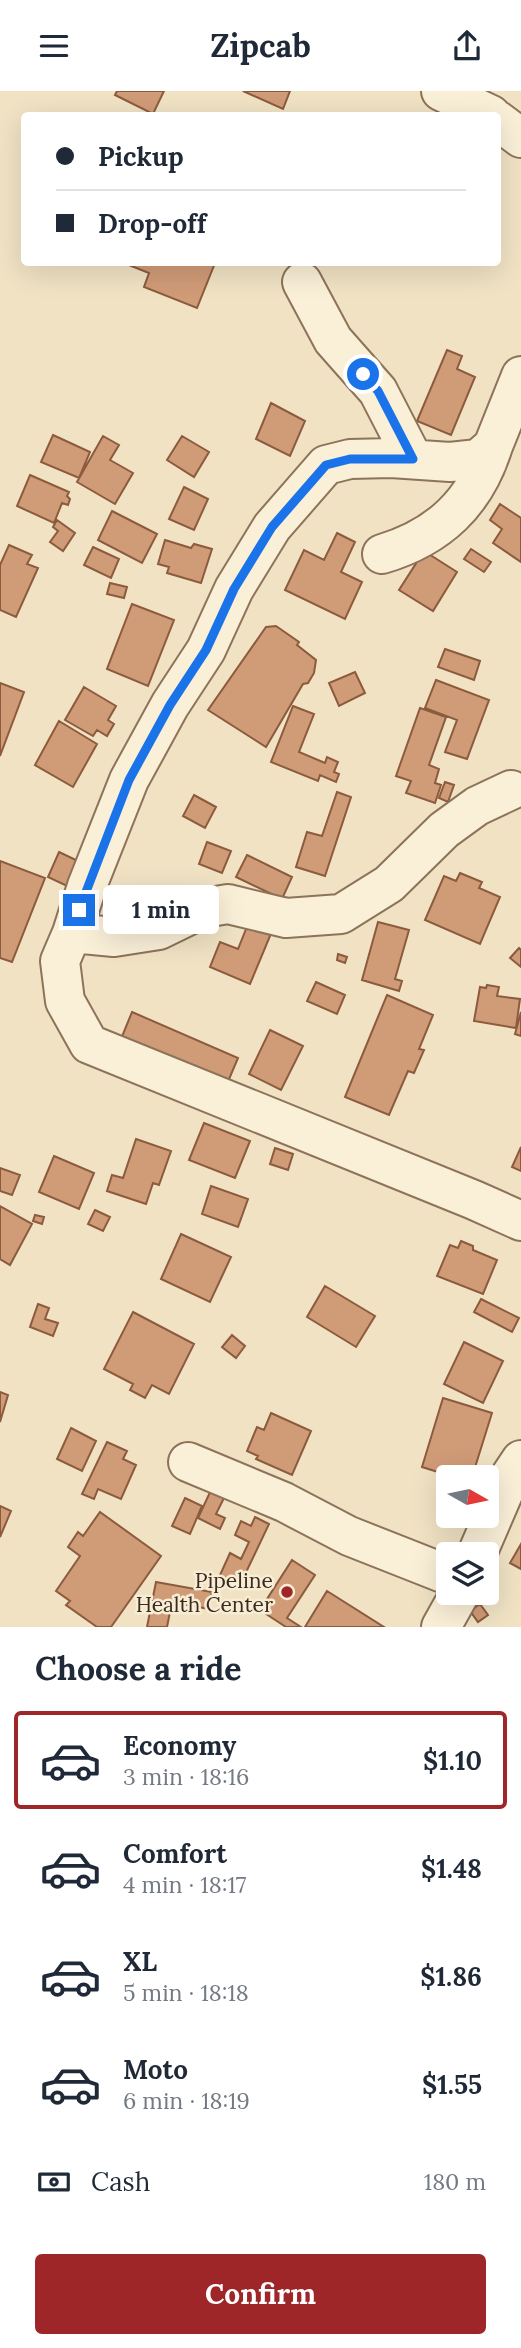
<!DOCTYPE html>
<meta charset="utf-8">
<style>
body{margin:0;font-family:Lora,serif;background:#f6f6f7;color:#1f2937;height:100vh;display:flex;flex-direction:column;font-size:26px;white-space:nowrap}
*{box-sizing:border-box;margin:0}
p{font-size:23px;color:#747a83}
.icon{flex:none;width:38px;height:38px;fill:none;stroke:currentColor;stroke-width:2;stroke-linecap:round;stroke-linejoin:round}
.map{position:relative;height:1536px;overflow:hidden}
.panel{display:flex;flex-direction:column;background:#fff;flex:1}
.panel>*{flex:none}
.banner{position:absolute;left:21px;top:21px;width:480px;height:154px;border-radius:7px;box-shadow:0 7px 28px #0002;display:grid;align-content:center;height:154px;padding:0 35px;background:#fff}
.needle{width:46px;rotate:99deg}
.tools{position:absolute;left:436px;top:1374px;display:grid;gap:14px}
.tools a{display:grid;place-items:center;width:63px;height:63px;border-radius:7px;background:#fff;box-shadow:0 7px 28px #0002;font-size:35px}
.end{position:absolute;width:32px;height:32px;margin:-16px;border:9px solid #1a73e8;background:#fff;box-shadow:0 0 0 4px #fff}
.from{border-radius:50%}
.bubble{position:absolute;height:49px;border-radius:7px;background:#fff;box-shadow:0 7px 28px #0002;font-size:23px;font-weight:700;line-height:49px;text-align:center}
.banner b{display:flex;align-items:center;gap:24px;height:66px;font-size:26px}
.banner b+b{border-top:2px solid #e0e1e3}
.banner i{width:18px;height:18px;background:#1f2937}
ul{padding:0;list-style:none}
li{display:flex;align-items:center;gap:21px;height:98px;margin:0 14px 10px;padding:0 21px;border:4px solid transparent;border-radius:7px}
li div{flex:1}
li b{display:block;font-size:26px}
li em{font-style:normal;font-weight:700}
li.selected{border-color:#9e2629}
li>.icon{width:63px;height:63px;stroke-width:1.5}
h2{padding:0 35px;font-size:32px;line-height:84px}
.pay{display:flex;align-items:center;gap:18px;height:77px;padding:0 35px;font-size:26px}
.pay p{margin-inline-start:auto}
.cta{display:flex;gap:14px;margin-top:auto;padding:14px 35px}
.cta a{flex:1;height:80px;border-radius:7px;background:#9e2629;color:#fff;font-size:28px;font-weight:700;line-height:80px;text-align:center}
header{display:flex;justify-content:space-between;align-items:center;height:91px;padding:0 35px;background:#fff;font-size:32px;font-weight:700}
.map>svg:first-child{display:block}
</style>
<header><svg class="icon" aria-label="menu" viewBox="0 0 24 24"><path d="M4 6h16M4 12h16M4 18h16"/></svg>Zipcab<svg class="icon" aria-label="share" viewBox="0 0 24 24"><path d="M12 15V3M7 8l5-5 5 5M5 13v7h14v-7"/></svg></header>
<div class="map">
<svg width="521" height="1536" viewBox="0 0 521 1536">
<rect width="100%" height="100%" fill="#f0e2c3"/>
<path fill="#d09b77" stroke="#8c5b3e" stroke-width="2" d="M 117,0 L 164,0 L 153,23 L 115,4 Z
M 243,0 L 290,0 L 283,18 Z
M 124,172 L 215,172 L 197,217 L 144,196 L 149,182 Z
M 447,259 L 462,265 L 457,278 L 475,286 L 451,344 L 417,330 Z
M 271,312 L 305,330 L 290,365 L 256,348 Z
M 53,344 L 90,361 L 79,387 L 41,371 Z
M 103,345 L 119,354 L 110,369 L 133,382 L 115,413 L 77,391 Z
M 182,345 L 209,361 L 194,386 L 167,369 Z
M 30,384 L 69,401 L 67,405 L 70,408 L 68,414 L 62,412 L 54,432 L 17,415 Z
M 184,396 L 208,408 L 194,439 L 169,428 Z
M 500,413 L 521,427 L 521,471 L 493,452 L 502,438 L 490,429 Z
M 112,420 L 157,443 L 142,472 L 98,449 Z
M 57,429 L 75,442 L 63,460 L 50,451 L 58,440 L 53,436 Z
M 337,442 L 355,451 L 341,481 L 362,491 L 345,528 L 285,499 L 304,459 L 324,469 Z
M 165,449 L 191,457 L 194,453 L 212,458 L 201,492 L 167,482 L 169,476 L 158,473 Z
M 9,454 L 32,464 L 27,473 L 38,477 L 16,526 L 0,519 L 0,474 Z
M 93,456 L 119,468 L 111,487 L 84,474 Z
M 471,458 L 491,471 L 484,481 L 464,468 Z
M 424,460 L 457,481 L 433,520 L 399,499 Z
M 110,492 L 127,496 L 124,507 L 107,503 Z
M 132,513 L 174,529 L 148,595 L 107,578 Z
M 276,535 L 299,551 L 297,554 L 316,569 L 314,582 L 308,592 L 303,593 L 266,656 L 208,619 L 266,536 Z
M 445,558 L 480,570 L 474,589 L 438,576 Z
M 355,581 L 365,602 L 339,615 L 329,592 Z
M 436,589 L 489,609 L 467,668 L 445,661 L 457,629 L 425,617 Z
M 0,592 L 24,601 L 0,665 Z
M 84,596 L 116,615 L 108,629 L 114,633 L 107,645 L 97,639 L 93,645 L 65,629 Z
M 293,615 L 314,623 L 299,661 L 325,672 L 327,666 L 338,671 L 334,681 L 339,683 L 336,691 L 320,684 L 318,690 L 271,671 Z
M 420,617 L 446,626 L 429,674 L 439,678 L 435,692 L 441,694 L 435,712 L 406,702 L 411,690 L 396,685 Z
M 59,630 L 97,653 L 73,696 L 35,674 Z
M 445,691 L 454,694 L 448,711 L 439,707 Z
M 337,701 L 351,706 L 325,785 L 296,776 L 307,741 L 322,745 Z
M 194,704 L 216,716 L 205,737 L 183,725 Z
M 207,751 L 231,760 L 222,782 L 199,773 Z
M 59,761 L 78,770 L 67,795 L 48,786 Z
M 247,764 L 292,786 L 282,808 L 236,786 Z
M 0,770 L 45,787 L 12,871 L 0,867 Z
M 460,782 L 482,791 L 479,797 L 500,806 L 480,853 L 425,829 L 444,785 L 456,790 Z
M 252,823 L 275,833 L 250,893 L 210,876 L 220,851 L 238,858 Z
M 378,831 L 409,839 L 395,888 L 402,890 L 399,900 L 362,889 Z
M 519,857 L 521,859 L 521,876 L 510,867 Z
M 338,863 L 347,866 L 345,872 L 337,869 Z
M 316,891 L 345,904 L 337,923 L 307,910 Z
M 487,894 L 499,896 L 497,905 L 520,908 L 516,937 L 474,930 L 480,896 L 486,897 Z
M 387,904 L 433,924 L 419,958 L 424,959 L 414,982 L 408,980 L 389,1024 L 345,1006 Z
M 132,921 L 238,967 L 227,993 L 121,948 Z
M 521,921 L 521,945 L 515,943 Z
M 270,939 L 303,955 L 281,999 L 249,983 Z
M 204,1032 L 250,1050 L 235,1087 L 189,1069 Z
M 136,1048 L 171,1060 L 159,1094 L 153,1092 L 146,1113 L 107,1100 L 112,1084 L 123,1087 Z
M 521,1056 L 521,1080 L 512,1076 Z
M 275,1057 L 293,1063 L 288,1079 L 270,1073 Z
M 54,1065 L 94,1082 L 79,1118 L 39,1101 Z
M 0,1077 L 20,1084 L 12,1104 L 0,1100 Z
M 211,1095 L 248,1108 L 238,1136 L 202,1123 Z
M 0,1115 L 32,1133 L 10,1174 L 0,1168 Z
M 95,1119 L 110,1126 L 103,1140 L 88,1133 Z
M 35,1124 L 44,1126 L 42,1133 L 33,1130 Z
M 181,1143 L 231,1166 L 210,1211 L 161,1188 Z
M 461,1150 L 473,1155 L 473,1159 L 497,1169 L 483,1203 L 437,1185 L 450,1154 L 458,1157 Z
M 325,1195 L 375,1225 L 356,1256 L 307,1226 Z
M 481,1208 L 519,1227 L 512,1241 L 474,1221 Z
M 38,1213 L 49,1217 L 45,1228 L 58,1232 L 53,1245 L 30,1236 Z
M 133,1221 L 194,1253 L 169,1303 L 152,1294 L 145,1307 L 130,1299 L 133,1293 L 104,1278 Z
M 232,1244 L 245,1255 L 236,1267 L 222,1256 Z
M 464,1251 L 503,1270 L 483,1312 L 444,1293 Z
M 0,1301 L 8,1304 L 0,1331 Z
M 443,1307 L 492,1322 L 472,1386 L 454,1386 L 422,1376 Z
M 271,1322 L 311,1340 L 292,1384 L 256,1368 L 258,1365 L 247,1360 L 257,1336 L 264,1339 Z
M 71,1337 L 96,1350 L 82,1380 L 57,1368 Z
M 107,1351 L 127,1360 L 123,1368 L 136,1374 L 121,1408 L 98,1398 L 94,1408 L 82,1403 Z
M 211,1399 L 225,1405 L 216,1423 L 225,1427 L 220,1438 L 198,1427 Z
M 185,1407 L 202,1415 L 190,1443 L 172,1435 Z
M 0,1415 L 11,1420 L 0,1446 Z
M 100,1421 L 161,1465 L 111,1536 L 97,1536 L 66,1514 L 70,1510 L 56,1500 L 80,1465 L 68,1456 L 78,1441 L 83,1445 Z
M 255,1426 L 269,1433 L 240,1494 L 220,1484 L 230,1462 L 241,1468 L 249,1451 L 235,1444 L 241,1430 L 251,1435 Z
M 521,1453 L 521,1478 L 510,1472 Z
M 292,1469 L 315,1484 L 287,1527 L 301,1536 L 286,1536 L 260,1519 Z
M 156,1491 L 212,1501 L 209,1518 L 172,1511 L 167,1536 L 147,1536 Z
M 327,1500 L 384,1536 L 305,1536 Z
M 480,1513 L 488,1524 L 478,1531 L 470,1520 Z"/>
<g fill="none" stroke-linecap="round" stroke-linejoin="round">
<defs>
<path id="minor" d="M 441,0 L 491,24
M 497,29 L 521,47
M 302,191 L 333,249 L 378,300 L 413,368
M 521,285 L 493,355 L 478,368 L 450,371 L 391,367 L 350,368 L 326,374 L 272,436 L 234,498 L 206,559 L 170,614 L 129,689 L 87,795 L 72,842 L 60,870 L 65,910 L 89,953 L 474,1109 L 521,1130
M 382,463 C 439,446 475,412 493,355
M 72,842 L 114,846 L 159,839 L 204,817 L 228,813 L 286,827 L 341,823 L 389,793 L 444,739 L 477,715 L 511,699
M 188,1371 L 284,1411 L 349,1445 L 448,1484
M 477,1463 L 511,1384 L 521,1369
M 441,1536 L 460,1502"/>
</defs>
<use href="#minor" stroke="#8c7359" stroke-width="42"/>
<use href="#minor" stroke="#faefd7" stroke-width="38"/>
</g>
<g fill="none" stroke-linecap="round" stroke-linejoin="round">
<path stroke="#1a73e8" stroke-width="9" d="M 79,819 L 129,689 L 170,614 L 206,559 L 234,498 L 272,436 L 326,374 L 350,368 L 413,368 L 378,300 L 363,283"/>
</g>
<circle fill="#9e2629" stroke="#f7ecd4" stroke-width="2.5" cx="287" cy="1501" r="7"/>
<g text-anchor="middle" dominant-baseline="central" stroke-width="5" stroke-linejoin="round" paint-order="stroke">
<g font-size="21" fill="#3b2b1e" stroke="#f7ecd4" text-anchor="end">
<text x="273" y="1489">Pipeline<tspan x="273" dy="24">Health Center</tspan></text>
</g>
</g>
</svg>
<div class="tools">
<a><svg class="needle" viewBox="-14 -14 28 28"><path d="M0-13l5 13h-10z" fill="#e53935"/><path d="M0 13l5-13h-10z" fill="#747a83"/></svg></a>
<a><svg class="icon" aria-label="layers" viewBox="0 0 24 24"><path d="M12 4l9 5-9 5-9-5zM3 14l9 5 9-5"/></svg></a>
</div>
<i class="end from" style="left:363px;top:283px"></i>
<i class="end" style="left:79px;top:819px"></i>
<div class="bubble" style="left:103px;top:794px;width:116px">1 min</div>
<div class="banner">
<b><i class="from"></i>Pickup</b>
<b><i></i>Drop-off</b>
</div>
</div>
<section class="panel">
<h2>Choose a ride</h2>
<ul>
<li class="selected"><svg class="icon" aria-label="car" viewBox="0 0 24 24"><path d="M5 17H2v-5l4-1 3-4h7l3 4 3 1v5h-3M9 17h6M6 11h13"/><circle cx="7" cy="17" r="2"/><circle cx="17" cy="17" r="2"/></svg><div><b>Economy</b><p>3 min · 18:16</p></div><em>$1.10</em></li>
<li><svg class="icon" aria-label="car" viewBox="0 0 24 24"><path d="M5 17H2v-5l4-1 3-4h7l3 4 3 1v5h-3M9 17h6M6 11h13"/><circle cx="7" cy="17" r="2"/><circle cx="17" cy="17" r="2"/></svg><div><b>Comfort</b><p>4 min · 18:17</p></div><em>$1.48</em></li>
<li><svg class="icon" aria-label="car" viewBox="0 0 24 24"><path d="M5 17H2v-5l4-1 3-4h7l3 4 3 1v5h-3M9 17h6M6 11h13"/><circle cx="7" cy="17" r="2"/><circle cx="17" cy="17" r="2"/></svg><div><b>XL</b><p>5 min · 18:18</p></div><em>$1.86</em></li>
<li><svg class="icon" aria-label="car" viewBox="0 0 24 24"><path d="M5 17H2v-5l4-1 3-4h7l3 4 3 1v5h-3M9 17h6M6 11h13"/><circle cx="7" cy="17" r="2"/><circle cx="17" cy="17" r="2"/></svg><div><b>Moto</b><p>6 min · 18:19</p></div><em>$1.55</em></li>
</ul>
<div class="pay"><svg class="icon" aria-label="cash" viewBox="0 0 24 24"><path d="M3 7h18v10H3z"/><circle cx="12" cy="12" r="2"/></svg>Cash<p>180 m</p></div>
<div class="cta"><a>Confirm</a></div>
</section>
